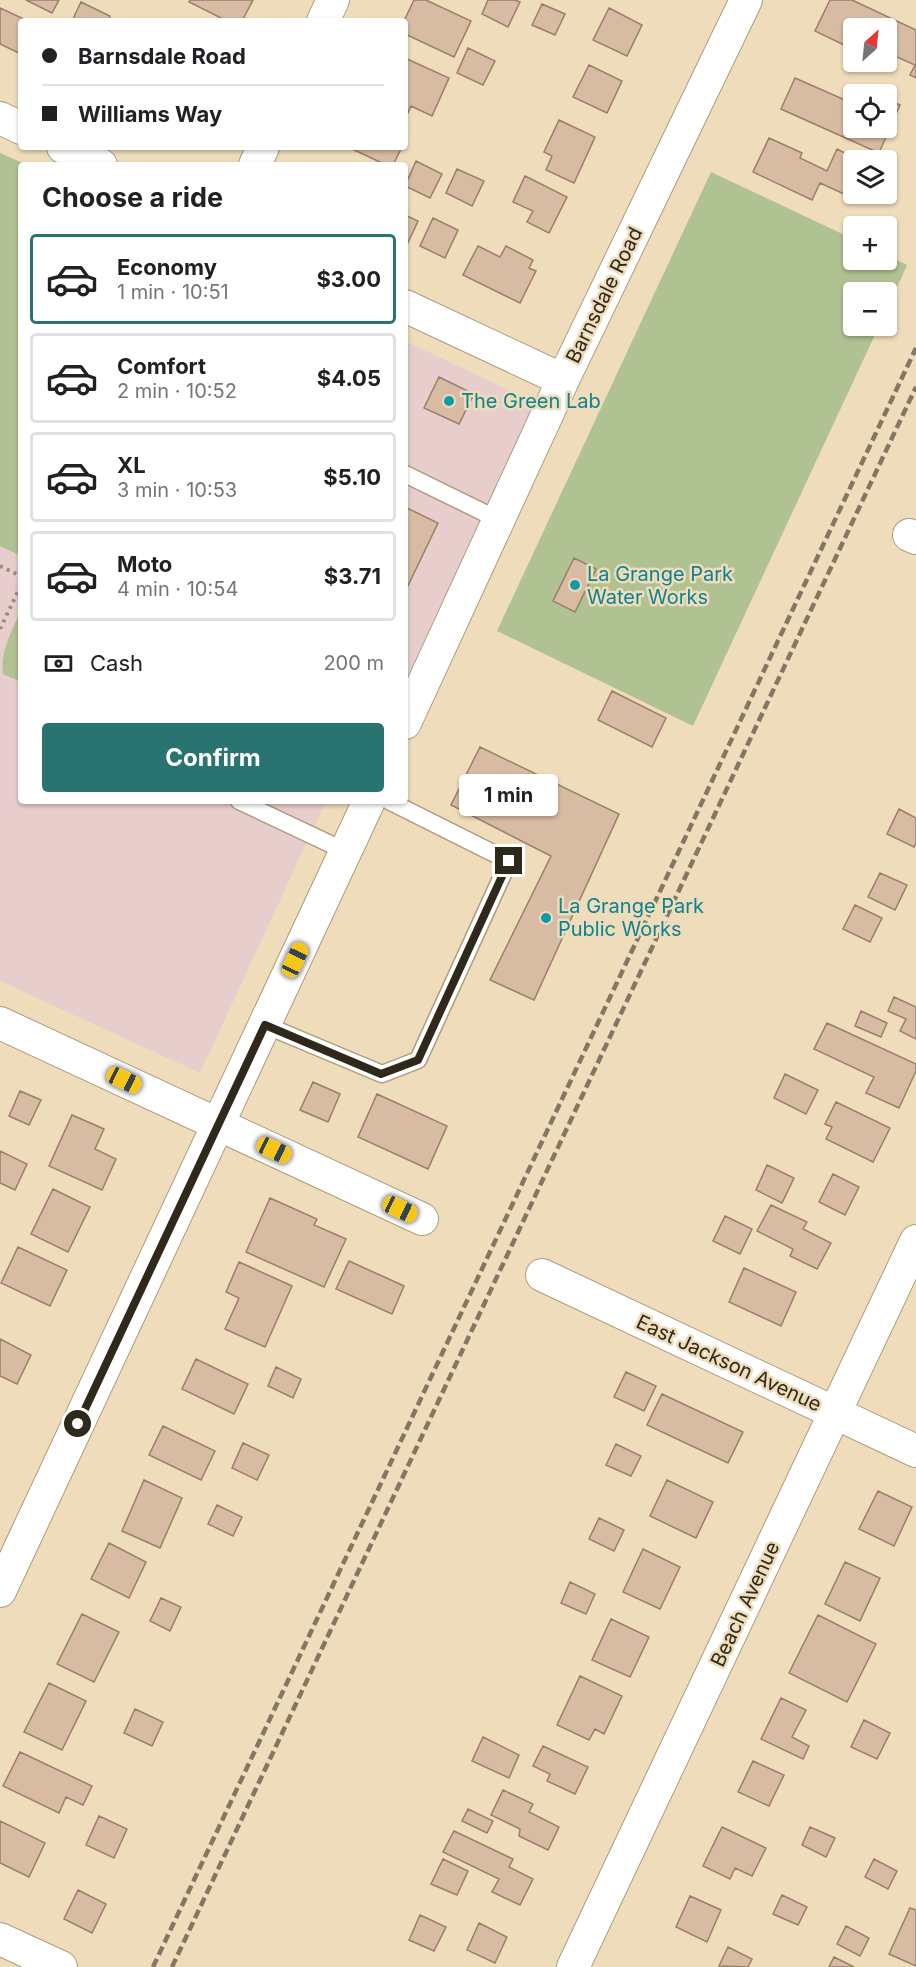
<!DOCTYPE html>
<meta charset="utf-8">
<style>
body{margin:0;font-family:Inter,sans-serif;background:#f2f2f2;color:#202124;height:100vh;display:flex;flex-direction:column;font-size:22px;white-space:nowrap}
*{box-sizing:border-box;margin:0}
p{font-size:20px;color:#757577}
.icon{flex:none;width:33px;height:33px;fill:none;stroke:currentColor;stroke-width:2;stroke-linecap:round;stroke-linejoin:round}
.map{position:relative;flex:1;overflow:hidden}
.details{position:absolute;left:18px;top:162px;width:390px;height:642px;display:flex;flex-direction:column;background:#fff;border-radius:6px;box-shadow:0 2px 4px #0004}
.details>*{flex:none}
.banner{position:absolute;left:18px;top:18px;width:390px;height:132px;border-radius:6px;box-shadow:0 2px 4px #0004;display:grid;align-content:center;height:132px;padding:0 24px;background:#fff}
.needle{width:39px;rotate:27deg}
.tools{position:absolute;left:843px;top:18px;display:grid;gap:12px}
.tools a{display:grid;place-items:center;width:54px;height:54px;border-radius:6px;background:#fff;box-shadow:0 2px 4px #0004;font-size:30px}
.end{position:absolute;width:27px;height:27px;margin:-14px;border:8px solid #2f291c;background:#fff;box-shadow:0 0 0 3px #fff}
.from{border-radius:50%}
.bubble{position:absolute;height:42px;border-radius:6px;background:#fff;box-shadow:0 2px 4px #0004;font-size:20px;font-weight:700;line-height:42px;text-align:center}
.car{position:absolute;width:18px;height:36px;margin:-18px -9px;border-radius:8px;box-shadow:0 0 4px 2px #0007;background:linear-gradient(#f5c518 24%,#345 0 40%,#f5c518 0 76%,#345 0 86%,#f5c518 0)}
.banner b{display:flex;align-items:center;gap:21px;height:57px;font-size:22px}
.banner b+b{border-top:2px solid #e0e0e0}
.banner i{width:15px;height:15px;background:#202124}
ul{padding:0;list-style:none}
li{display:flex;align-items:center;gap:18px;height:90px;margin:0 12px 9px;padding:0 12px;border:3px solid #e0e0e0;border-radius:6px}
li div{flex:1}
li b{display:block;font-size:22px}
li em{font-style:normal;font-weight:700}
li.current{border-color:#297370}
li>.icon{width:54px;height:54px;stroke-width:1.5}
h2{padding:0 24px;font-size:27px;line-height:72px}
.pay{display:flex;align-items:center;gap:15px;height:66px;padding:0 24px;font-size:22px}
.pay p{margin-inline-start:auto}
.button{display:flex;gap:12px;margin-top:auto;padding:12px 24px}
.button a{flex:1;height:69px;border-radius:6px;background:#297370;color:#fff;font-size:24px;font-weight:700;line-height:69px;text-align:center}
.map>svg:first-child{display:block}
</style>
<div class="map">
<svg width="916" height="1967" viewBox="0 0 916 1967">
<rect width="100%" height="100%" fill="#eedcbb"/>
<path fill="#e8cdcd" d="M 0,153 L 27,165 L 21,165 L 21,801 L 326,801 L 200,1073 L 0,981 Z
M 405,341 L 536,403 L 405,682 Z"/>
<path fill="#b0c192" d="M 0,153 L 27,165 L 21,165 L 21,556 L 0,546 Z
M 711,172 L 853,239 L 854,260 L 886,260 L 887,255 L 907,265 L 887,310 L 886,292 L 854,292 L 854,326 L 879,326 L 693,726 L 497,631 Z
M 21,610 L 21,682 L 3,674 C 0,652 12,630 21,610 Z"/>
<path fill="#d7bba2" stroke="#9a7f68" stroke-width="1.5" d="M 26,0 L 59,0 L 52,13 Z
M 190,0 L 253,0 L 242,21 L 227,21 L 189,2 Z
M 414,0 L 426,0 L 471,21 L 454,57 L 405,34 L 404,21 Z
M 488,0 L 515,0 L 520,2 L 508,27 L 482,14 Z
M 830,0 L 852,0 L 916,30 L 916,78 L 910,75 L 915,65 L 886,52 L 886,28 L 854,28 L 854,36 L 849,34 L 844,45 L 815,31 Z
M 81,2 L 110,16 L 108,21 L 72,21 Z
M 542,4 L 565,14 L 555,35 L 532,25 Z
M 0,8 L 28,21 L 21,21 L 21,54 L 0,44 Z
M 609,8 L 642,25 L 627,56 L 593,40 Z
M 468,48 L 495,61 L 483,85 L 457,73 Z
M 405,58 L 449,78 L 432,116 L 411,106 L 407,115 L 405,114 Z
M 589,65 L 622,81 L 607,113 L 573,97 Z
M 795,78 L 854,104 L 854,128 L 886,128 L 886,99 L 900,105 L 879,153 L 781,109 Z
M 559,120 L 595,137 L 574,183 L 546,170 L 552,156 L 544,152 Z
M 769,138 L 802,153 L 800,158 L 827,171 L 837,149 L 859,160 L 854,160 L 854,173 L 844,194 L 820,183 L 812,200 L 753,172 Z
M 348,147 L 402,147 L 393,165 L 386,165 Z
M 416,161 L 442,174 L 430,198 L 405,186 Z
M 457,169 L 484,181 L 472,206 L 446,193 Z
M 525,176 L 567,197 L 549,233 L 527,222 L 533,211 L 513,202 Z
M 405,215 L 418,221 L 405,249 Z
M 433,218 L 458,230 L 445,258 L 420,246 Z
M 478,246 L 500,257 L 506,246 L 533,260 L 529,268 L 536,271 L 520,303 L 463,275 Z
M 439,377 L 474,394 L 459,424 L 424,408 Z
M 405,507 L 438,523 L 405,592 Z
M 574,558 L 596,569 L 575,612 L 553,601 Z
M 612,691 L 666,718 L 652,747 L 598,720 Z
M 480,747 L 619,814 L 534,1000 L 490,980 L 551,856 L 451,805 Z
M 899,809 L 916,818 L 916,843 L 914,847 L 887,834 Z
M 880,873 L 907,885 L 895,910 L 868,897 Z
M 855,905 L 882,918 L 870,942 L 843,929 Z
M 894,997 L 916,1007 L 916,1039 L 900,1031 L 906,1019 L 888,1011 Z
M 861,1011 L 887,1023 L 881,1037 L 855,1026 Z
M 827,1023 L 916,1064 L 916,1071 L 899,1108 L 866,1093 L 874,1077 L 814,1049 Z
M 785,1074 L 818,1090 L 806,1114 L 774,1098 Z
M 313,1082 L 340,1094 L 328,1122 L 300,1110 Z
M 20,1091 L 41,1100 L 29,1125 L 9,1116 Z
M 377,1094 L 447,1126 L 428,1169 L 358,1137 Z
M 836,1102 L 890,1128 L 873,1162 L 826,1139 L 832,1127 L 825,1124 Z
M 72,1115 L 104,1129 L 95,1149 L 116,1159 L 102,1190 L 49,1166 Z
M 0,1151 L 27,1164 L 15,1190 L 0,1183 Z
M 767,1165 L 794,1178 L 782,1203 L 756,1190 Z
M 833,1174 L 859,1187 L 845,1215 L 819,1202 Z
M 53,1189 L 90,1207 L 68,1252 L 31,1234 Z
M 270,1198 L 317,1219 L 314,1225 L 346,1239 L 324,1287 L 246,1252 Z
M 771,1205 L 807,1222 L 803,1229 L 831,1243 L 817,1269 L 790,1256 L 793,1249 L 757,1231 Z
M 725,1216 L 752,1229 L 740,1254 L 713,1241 Z
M 18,1247 L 67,1270 L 50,1306 L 1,1283 Z
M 349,1261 L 404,1286 L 392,1314 L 336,1289 Z
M 239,1262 L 292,1286 L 265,1347 L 225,1329 L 239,1298 L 226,1292 Z
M 744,1268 L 796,1292 L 781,1326 L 729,1302 Z
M 0,1339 L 31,1355 L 17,1384 L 0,1376 Z
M 196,1359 L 248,1384 L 234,1414 L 182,1389 Z
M 276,1367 L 301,1379 L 293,1398 L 268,1386 Z
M 626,1372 L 656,1386 L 644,1411 L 614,1397 Z
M 662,1394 L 743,1432 L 728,1463 L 647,1425 Z
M 163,1426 L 215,1451 L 201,1480 L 149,1455 Z
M 243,1443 L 269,1455 L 257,1480 L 232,1468 Z
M 616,1444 L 641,1456 L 631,1476 L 606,1465 Z
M 144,1480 L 182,1498 L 160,1548 L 122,1531 Z
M 667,1480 L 713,1502 L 696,1538 L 650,1516 Z
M 878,1491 L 912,1507 L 894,1546 L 859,1529 Z
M 217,1505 L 242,1517 L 233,1536 L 208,1524 Z
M 599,1518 L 624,1530 L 614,1551 L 589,1539 Z
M 109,1543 L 146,1562 L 129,1598 L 91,1579 Z
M 643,1549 L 680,1567 L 660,1609 L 623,1592 Z
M 845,1562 L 880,1578 L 860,1621 L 825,1604 Z
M 570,1582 L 595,1594 L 586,1614 L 561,1603 Z
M 161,1598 L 181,1607 L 170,1631 L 150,1621 Z
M 82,1614 L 119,1632 L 94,1682 L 57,1664 Z
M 818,1615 L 876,1644 L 847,1702 L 789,1673 Z
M 611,1619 L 649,1637 L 630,1677 L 592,1660 Z
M 580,1676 L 622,1696 L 604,1734 L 595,1729 L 589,1740 L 557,1725 Z
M 49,1683 L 86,1701 L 62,1750 L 24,1732 Z
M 781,1698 L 806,1710 L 792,1737 L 809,1746 L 803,1759 L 761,1739 Z
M 135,1709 L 163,1722 L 152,1746 L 124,1733 Z
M 864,1720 L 890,1733 L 877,1759 L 851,1747 Z
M 483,1737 L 519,1755 L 509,1778 L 472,1761 Z
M 543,1746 L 588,1767 L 575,1794 L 547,1781 L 550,1774 L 533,1766 Z
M 20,1752 L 92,1786 L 83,1805 L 66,1797 L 59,1813 L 3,1786 Z
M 753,1761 L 784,1775 L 769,1806 L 738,1792 Z
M 503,1790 L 533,1804 L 529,1812 L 559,1827 L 548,1850 L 519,1836 L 520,1829 L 491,1815 Z
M 468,1809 L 493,1821 L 487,1833 L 462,1821 Z
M 99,1816 L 127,1829 L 114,1858 L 86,1845 Z
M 0,1821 L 45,1843 L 29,1877 L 0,1863 Z
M 722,1827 L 766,1848 L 752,1876 L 735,1868 L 730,1879 L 703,1866 Z
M 810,1827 L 835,1838 L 826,1857 L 802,1845 Z
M 454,1831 L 513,1859 L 509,1867 L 533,1879 L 520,1905 L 492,1892 L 499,1879 L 443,1852 Z
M 443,1859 L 468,1871 L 457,1895 L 431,1884 Z
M 874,1859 L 897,1871 L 888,1889 L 865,1877 Z
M 78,1890 L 106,1904 L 92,1933 L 64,1919 Z
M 782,1895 L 807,1907 L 798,1925 L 773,1914 Z
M 690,1896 L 721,1910 L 707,1942 L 676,1927 Z
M 910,1908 L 916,1910 L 916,1966 L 889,1954 Z
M 420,1915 L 446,1927 L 434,1951 L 409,1940 Z
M 479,1923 L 507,1937 L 495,1963 L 467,1950 Z
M 846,1926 L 869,1938 L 860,1956 L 837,1944 Z
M 728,1947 L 752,1959 L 748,1967 L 719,1966 Z
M 834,1957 L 854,1967 L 829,1967 Z"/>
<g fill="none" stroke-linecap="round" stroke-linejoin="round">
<defs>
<path id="service" d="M 405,474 L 499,520
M 239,801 L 345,851
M 265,1025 L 382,1074 L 418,1060 L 509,861 L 389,801"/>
<path id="minor" d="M 323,21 L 333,0
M 0,118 L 21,128
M 63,147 L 101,165
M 255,165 L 263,147
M 405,306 L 563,380
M 909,535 L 916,538
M 405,723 L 563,380 L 746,0
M 0,1023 L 422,1219
M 542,1275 L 916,1451
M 0,1591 L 369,801
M 0,1939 L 61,1967
M 573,1967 L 916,1241"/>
</defs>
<use href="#service" stroke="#ad9c7d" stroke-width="19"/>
<use href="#minor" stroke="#ad9c7d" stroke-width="34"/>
<path stroke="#9b8e76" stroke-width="4" stroke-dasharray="3 4.5" stroke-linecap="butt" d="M 0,566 L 21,576
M 0,629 L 21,585"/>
<use href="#service" stroke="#fff" stroke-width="16"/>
<use href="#minor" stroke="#fff" stroke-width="32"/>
<path stroke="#827761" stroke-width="4.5" stroke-dasharray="9 4.5" stroke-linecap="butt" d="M 153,1967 L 916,348
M 172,1967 L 916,387"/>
</g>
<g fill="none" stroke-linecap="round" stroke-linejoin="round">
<path stroke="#2f291c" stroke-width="8" d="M 78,1424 L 265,1025 L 381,1074 L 418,1060 L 509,861"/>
</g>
<g fill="#0f9aa8" stroke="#eedcbb" stroke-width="2">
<circle cx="449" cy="401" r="6"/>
<circle cx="575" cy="585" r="6"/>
<circle cx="546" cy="918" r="6"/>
</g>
<g text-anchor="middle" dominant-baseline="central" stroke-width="5" stroke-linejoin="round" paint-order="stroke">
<g font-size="20" fill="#2f291c" stroke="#eedcbb">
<text transform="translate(604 295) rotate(-64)">Barnsdale Road</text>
<text transform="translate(729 1363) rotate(25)">East Jackson Avenue</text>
<text transform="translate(745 1604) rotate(-65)">Beach Avenue</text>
</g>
<g font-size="20" fill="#0d838f" stroke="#eedcbb" text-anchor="start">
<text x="461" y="401">The Green Lab</text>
<text x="587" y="574">La Grange Park<tspan x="587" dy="23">Water Works</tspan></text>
<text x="558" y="906">La Grange Park<tspan x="558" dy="23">Public Works</tspan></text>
</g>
</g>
</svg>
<div class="tools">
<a><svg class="needle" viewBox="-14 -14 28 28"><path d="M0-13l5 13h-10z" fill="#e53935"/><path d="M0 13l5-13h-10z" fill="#757577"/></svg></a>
<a><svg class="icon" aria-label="locate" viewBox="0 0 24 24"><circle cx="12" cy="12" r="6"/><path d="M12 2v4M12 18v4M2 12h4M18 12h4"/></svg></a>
<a><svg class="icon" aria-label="layers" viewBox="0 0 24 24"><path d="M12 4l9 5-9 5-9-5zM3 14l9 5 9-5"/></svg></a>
<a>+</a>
<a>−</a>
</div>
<i class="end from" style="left:78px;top:1424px"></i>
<i class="end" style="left:509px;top:861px"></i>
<div class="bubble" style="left:459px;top:774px;width:99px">1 min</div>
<i class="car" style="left:295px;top:960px;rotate:25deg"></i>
<i class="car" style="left:124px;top:1080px;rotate:115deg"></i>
<i class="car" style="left:274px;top:1150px;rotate:115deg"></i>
<i class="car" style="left:400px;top:1209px;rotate:115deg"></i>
<div class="banner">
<b><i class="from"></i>Barnsdale Road</b>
<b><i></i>Williams Way</b>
</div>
<section class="details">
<h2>Choose a ride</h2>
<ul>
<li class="current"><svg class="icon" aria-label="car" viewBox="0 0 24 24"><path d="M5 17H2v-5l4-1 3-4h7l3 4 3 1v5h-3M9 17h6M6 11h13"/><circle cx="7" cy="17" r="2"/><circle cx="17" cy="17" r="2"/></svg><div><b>Economy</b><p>1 min · 10:51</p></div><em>$3.00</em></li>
<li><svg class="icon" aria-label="car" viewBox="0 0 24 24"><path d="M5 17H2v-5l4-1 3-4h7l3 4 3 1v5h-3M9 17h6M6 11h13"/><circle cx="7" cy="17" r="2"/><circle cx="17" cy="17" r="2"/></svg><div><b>Comfort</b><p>2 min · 10:52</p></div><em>$4.05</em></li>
<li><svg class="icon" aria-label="car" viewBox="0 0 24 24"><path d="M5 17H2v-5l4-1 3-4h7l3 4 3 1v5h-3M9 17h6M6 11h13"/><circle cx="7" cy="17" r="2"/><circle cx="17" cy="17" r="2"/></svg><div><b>XL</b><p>3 min · 10:53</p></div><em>$5.10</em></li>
<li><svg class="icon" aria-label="car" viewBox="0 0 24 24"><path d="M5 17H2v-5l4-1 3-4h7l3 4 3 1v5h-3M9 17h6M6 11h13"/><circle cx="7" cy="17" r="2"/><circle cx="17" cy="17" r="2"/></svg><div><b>Moto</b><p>4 min · 10:54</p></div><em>$3.71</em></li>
</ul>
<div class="pay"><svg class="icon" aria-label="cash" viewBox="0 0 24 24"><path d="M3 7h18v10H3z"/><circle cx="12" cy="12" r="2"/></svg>Cash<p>200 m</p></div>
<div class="button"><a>Confirm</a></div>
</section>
</div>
